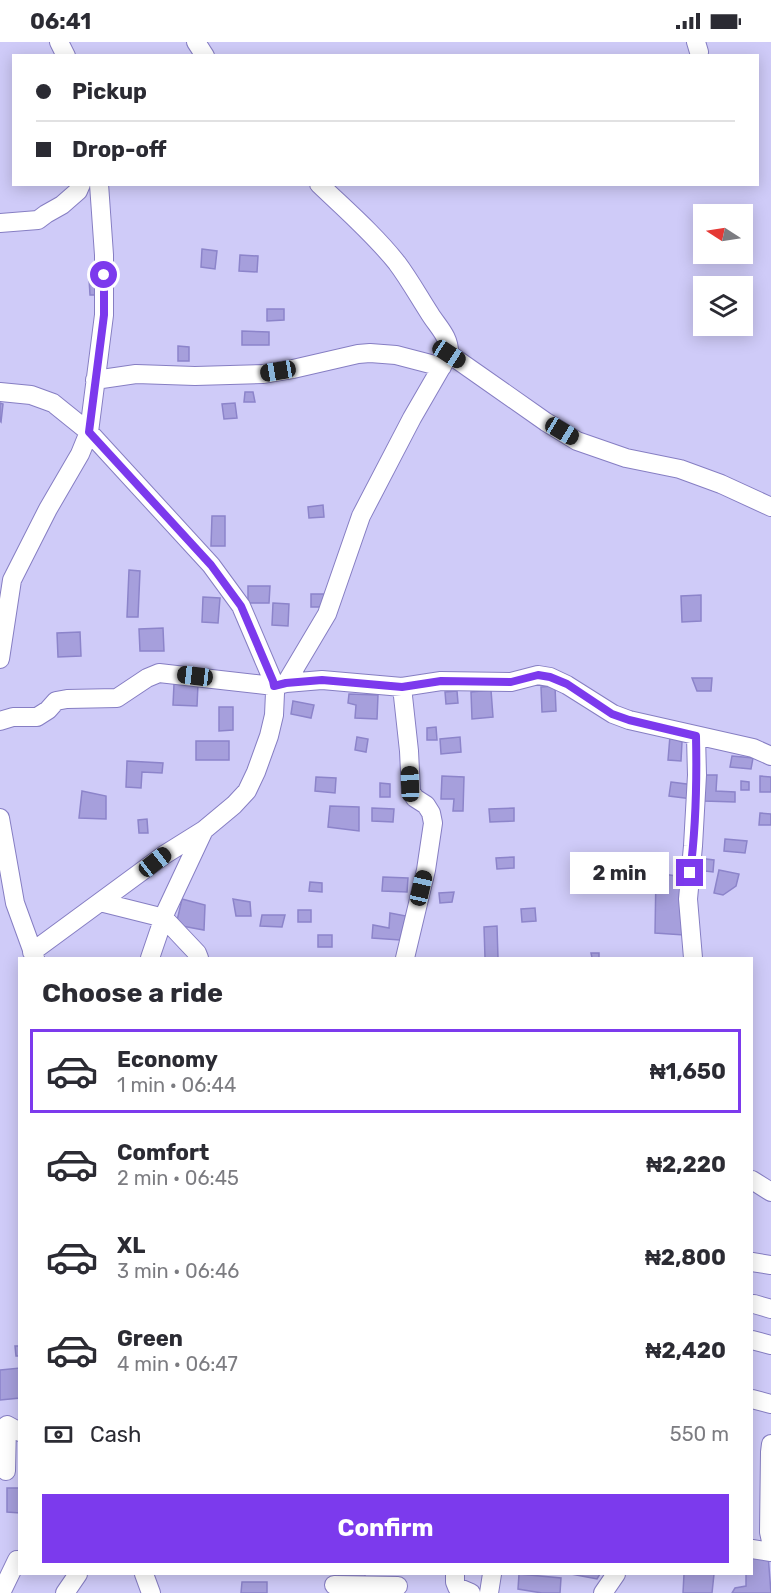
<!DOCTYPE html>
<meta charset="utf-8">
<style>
body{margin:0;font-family:Rubik,sans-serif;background:#f2f2f3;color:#2b2b33;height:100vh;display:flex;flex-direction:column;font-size:22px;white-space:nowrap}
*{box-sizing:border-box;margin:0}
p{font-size:20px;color:#7c7c81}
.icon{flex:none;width:33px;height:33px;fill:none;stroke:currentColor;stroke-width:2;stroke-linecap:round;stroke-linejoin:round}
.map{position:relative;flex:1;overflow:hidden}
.drawer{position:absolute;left:18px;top:915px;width:735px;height:618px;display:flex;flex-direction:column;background:#fff;border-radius:0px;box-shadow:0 3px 15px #0003}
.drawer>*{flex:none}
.guide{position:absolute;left:12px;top:12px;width:747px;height:132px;border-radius:0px;box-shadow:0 3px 15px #0003;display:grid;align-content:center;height:132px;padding:0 24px;background:#fff}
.needle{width:39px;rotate:282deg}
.buttons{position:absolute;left:693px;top:162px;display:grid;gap:12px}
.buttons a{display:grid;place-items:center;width:60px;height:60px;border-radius:0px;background:#fff;box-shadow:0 3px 15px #0003;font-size:30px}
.end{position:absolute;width:27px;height:27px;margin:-14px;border:8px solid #7c3aed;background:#fff;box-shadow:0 0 0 3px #fff}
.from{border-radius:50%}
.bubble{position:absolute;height:42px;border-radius:0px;background:#fff;box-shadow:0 3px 15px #0003;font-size:20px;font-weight:700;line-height:42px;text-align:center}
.car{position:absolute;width:18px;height:36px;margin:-18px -9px;border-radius:8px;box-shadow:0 0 4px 2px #0007;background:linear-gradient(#222 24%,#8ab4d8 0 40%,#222 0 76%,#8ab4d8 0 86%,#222 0)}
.guide b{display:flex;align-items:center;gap:21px;height:57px;font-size:22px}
.guide b+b{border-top:2px solid #e1e1e2}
.guide i{width:15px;height:15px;background:#2b2b33}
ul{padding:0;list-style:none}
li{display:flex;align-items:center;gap:18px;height:84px;margin:0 12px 9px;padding:0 12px;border:3px solid transparent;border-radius:0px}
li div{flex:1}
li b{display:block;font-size:22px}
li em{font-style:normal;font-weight:700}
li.on{border-color:#7c3aed}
li>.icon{width:54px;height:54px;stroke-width:1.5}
h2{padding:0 24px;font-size:27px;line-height:72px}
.pay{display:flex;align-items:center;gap:15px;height:66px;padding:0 24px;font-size:22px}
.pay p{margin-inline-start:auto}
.cta{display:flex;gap:12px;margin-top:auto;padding:12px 24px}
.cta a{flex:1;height:69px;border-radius:0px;background:#7c3aed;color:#fff;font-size:24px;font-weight:700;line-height:69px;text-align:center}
.status{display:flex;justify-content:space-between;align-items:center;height:42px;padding:0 30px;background:#fff;direction:ltr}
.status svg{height:16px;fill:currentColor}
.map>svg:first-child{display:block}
</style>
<div class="status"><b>06:41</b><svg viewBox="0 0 49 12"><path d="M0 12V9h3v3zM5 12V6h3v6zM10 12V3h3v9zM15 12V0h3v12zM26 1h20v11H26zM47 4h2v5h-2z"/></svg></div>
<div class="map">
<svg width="771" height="1551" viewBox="0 0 771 1551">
<rect width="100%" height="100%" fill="#cfcbf8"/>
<path fill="#a69fdc" stroke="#8c84ca" stroke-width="1.5" d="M 202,207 L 217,209 L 215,227 L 201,225 Z
M 240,213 L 258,214 L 257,230 L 239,229 Z
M 89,236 L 98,236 L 99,253 L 90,253 Z
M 267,267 L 284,267 L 284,278 L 267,279 Z
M 242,289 L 269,290 L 269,303 L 242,303 Z
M 178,304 L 189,305 L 189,319 L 178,319 Z
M 245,350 L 253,350 L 255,360 L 244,360 Z
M 0,361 L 3,362 L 1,380 L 0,379 Z
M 235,361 L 237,376 L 224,377 L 222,362 Z
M 323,463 L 324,475 L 309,476 L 308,465 Z
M 212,474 L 225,474 L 225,504 L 211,504 Z
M 129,528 L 140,529 L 138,575 L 127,575 Z
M 248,544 L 270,544 L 269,561 L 248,561 Z
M 311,552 L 324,552 L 324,565 L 311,565 Z
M 701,553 L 701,579 L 682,580 L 681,554 Z
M 203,555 L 220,556 L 218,581 L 202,580 Z
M 273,561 L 289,562 L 288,584 L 272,583 Z
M 163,586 L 164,609 L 140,609 L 139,587 Z
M 80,590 L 81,614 L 58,615 L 57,591 Z
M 692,636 L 712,636 L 711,649 L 697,649 Z
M 174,642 L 198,642 L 197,664 L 173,663 Z
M 555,644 L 556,669 L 542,670 L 541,645 Z
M 491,648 L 493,675 L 472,677 L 471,650 Z
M 457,649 L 458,661 L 446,662 L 445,650 Z
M 349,652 L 378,653 L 377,677 L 355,676 L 356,663 L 348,661 Z
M 293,659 L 314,663 L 311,676 L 291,672 Z
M 219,665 L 233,665 L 233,688 L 219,689 Z
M 436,685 L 437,698 L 427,698 L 427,686 Z
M 670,694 L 682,700 L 681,719 L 668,718 Z
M 357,695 L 368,697 L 366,710 L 355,708 Z
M 460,695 L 461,710 L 441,712 L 440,697 Z
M 196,699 L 229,699 L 229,718 L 196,718 Z
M 732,714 L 753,716 L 751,727 L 730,725 Z
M 127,719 L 163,721 L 162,731 L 142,730 L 141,746 L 126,745 Z
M 705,733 L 717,733 L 716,749 L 735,750 L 735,760 L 704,759 Z
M 442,734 L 464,735 L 463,769 L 453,769 L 454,757 L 441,757 Z
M 760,734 L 771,735 L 771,750 L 760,750 Z
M 316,735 L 336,736 L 335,751 L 315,749 Z
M 741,739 L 749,740 L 749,748 L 741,748 Z
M 671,740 L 694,743 L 692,757 L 669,754 Z
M 380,741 L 390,742 L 390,755 L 380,755 Z
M 82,749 L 106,754 L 106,777 L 79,776 Z
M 330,764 L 359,765 L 359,789 L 328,785 Z
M 372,766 L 394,767 L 393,780 L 372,779 Z
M 514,766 L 514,779 L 490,780 L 489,767 Z
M 760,771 L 771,772 L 771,783 L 759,783 Z
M 147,777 L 148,791 L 139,791 L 138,778 Z
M 725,797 L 747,799 L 745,811 L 724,809 Z
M 514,815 L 514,826 L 497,827 L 496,816 Z
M 698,816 L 714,818 L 713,830 L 697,828 Z
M 719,828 L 739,832 L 736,844 L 723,853 L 714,851 Z
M 656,831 L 683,835 L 684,893 L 655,891 Z
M 383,835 L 408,836 L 407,850 L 382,849 Z
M 310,840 L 322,841 L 322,850 L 309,849 Z
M 454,850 L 452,860 L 440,861 L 439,851 Z
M 182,857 L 205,863 L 204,888 L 176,883 Z
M 233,857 L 250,860 L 251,874 L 236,874 Z
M 535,866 L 536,879 L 522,880 L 521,867 Z
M 298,868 L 311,868 L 311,880 L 298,880 Z
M 390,871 L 406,874 L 400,898 L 372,896 L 373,883 L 389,886 Z
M 262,873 L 285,873 L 282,885 L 260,884 Z
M 497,884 L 498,916 L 485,916 L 484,885 Z
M 318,893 L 332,893 L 332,905 L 318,905 Z
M 591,911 L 599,911 L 599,916 L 592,916 Z
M 15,1304 L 20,1304 L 20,1314 L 16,1314 Z
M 20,1326 L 20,1356 L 0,1358 L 0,1328 Z
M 7,1446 L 20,1446 L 20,1471 L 7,1470 Z
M 752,1508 L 768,1512 L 771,1551 L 732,1551 L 735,1546 L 746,1544 L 746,1532 L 752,1532 Z
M 339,1532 L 365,1532 L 365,1535 L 338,1536 Z
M 519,1532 L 561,1536 L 560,1551 L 542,1551 L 518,1547 Z
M 571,1532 L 600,1532 L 597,1537 Z
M 684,1532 L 714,1532 L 712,1551 L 683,1551 Z
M 242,1540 L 267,1540 L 267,1551 L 241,1551 Z"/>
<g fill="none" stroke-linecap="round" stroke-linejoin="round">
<defs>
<path id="minor" d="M 59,0 L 66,14
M 196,0 L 205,14
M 696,0 L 699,10
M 0,181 L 38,178 L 46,172 L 62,163 L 78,149 L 81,142
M 449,312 L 546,380 L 577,399 L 626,416 L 680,427 L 721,442 L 771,465
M 95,338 L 136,332 L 195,334 L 263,332 L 293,327 L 358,312 L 370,311 L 396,313 L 442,325
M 0,350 L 31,353 L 53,361 L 89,390 L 211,523 L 241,564 L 273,639 L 275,651 L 274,673 L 269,694 L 256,730 L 247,749 L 234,763 L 204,788 L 164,813 L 32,910
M 0,617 L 12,538 L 48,467 L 80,412 L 89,390 L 104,273 L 104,213 L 99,142
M 286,641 L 322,638 L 402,645 L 441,639 L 511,640 L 538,633 L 550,635 L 567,643 L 613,672 L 629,678 L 753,706 L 771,714
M 402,645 L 409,709 L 411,750 L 415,756 L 426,763 L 431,771 L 433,781 L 426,828 L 405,916
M 0,679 L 13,675 L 37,675 L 48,668 L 56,659 L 67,657 L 117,656 L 147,636 L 159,631 L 274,644 L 286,641 L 327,572 L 361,474 L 412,376 L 449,312 C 450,295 438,285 430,272 C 419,255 409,237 397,221 C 374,192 346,168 319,142
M 0,776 L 15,861 L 35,916
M 100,860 L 164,876 L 197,911 L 199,916
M 150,916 L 166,869 L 204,788
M 693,916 L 688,857 L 693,804 L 697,733 L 696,694
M 752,1138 L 771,1150
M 752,1220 L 771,1223
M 754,1262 L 771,1267
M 752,1298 L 771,1303
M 752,1357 L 771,1362
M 771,1402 L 770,1410 L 769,1490 L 771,1499
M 6,1429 L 7,1383 L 20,1390
M 752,1507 L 771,1510
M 144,1532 L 151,1551
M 455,1532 L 455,1540 L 457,1545 L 471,1551
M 334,1543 L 398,1544
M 1,1551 L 17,1518 L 20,1518
M 65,1551 L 78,1532
M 489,1551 L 492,1532
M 603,1551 L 616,1532"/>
</defs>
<use href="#minor" stroke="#867ec3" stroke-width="20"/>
<use href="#minor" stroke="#fff" stroke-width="18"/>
</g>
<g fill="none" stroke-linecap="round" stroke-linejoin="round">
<path stroke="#7c3aed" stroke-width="8" d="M 104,233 L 104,273 L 89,390 L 211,523 L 241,564 L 273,639 L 274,644 L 286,641 L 322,638 L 402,645 L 441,639 L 511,640 L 538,633 L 550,635 L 567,642 L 612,672 L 629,678 L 696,694 C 697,740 696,786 690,831"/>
</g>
</svg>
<div class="buttons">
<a><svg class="needle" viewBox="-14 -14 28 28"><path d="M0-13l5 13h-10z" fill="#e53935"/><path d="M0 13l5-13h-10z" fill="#7c7c81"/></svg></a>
<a><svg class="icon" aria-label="layers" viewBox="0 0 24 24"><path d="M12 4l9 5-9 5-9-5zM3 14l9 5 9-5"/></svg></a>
</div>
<i class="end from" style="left:104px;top:233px"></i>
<i class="end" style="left:690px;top:831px"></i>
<div class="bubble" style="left:570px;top:810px;width:99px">2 min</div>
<i class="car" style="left:449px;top:312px;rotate:123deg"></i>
<i class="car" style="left:278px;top:329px;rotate:260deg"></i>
<i class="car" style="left:562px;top:389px;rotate:121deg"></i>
<i class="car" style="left:195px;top:634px;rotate:277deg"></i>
<i class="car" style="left:410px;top:742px;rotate:358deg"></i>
<i class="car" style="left:155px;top:820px;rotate:52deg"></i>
<i class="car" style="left:421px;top:846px;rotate:13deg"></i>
<div class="guide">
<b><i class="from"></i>Pickup</b>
<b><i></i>Drop-off</b>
</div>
<section class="drawer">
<h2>Choose a ride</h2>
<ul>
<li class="on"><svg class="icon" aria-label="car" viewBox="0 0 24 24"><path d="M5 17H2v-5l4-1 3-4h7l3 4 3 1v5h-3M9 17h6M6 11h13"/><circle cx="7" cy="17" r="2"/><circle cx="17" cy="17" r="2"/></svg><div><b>Economy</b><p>1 min · 06:44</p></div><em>₦1,650</em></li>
<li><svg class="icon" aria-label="car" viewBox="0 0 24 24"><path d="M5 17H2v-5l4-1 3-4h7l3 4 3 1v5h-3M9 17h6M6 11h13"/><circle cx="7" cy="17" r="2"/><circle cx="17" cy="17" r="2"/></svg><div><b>Comfort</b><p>2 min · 06:45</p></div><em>₦2,220</em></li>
<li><svg class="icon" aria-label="car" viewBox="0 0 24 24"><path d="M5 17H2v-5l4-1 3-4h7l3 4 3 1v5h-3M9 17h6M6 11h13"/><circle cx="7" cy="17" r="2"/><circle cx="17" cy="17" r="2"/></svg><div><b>XL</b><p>3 min · 06:46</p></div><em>₦2,800</em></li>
<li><svg class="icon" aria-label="car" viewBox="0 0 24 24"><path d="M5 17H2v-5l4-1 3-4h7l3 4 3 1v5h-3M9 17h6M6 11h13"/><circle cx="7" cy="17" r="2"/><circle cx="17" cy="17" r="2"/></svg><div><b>Green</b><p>4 min · 06:47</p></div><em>₦2,420</em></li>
</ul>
<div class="pay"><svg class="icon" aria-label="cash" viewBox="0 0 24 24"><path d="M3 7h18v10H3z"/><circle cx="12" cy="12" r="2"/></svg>Cash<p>550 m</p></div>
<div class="cta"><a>Confirm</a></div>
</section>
</div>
